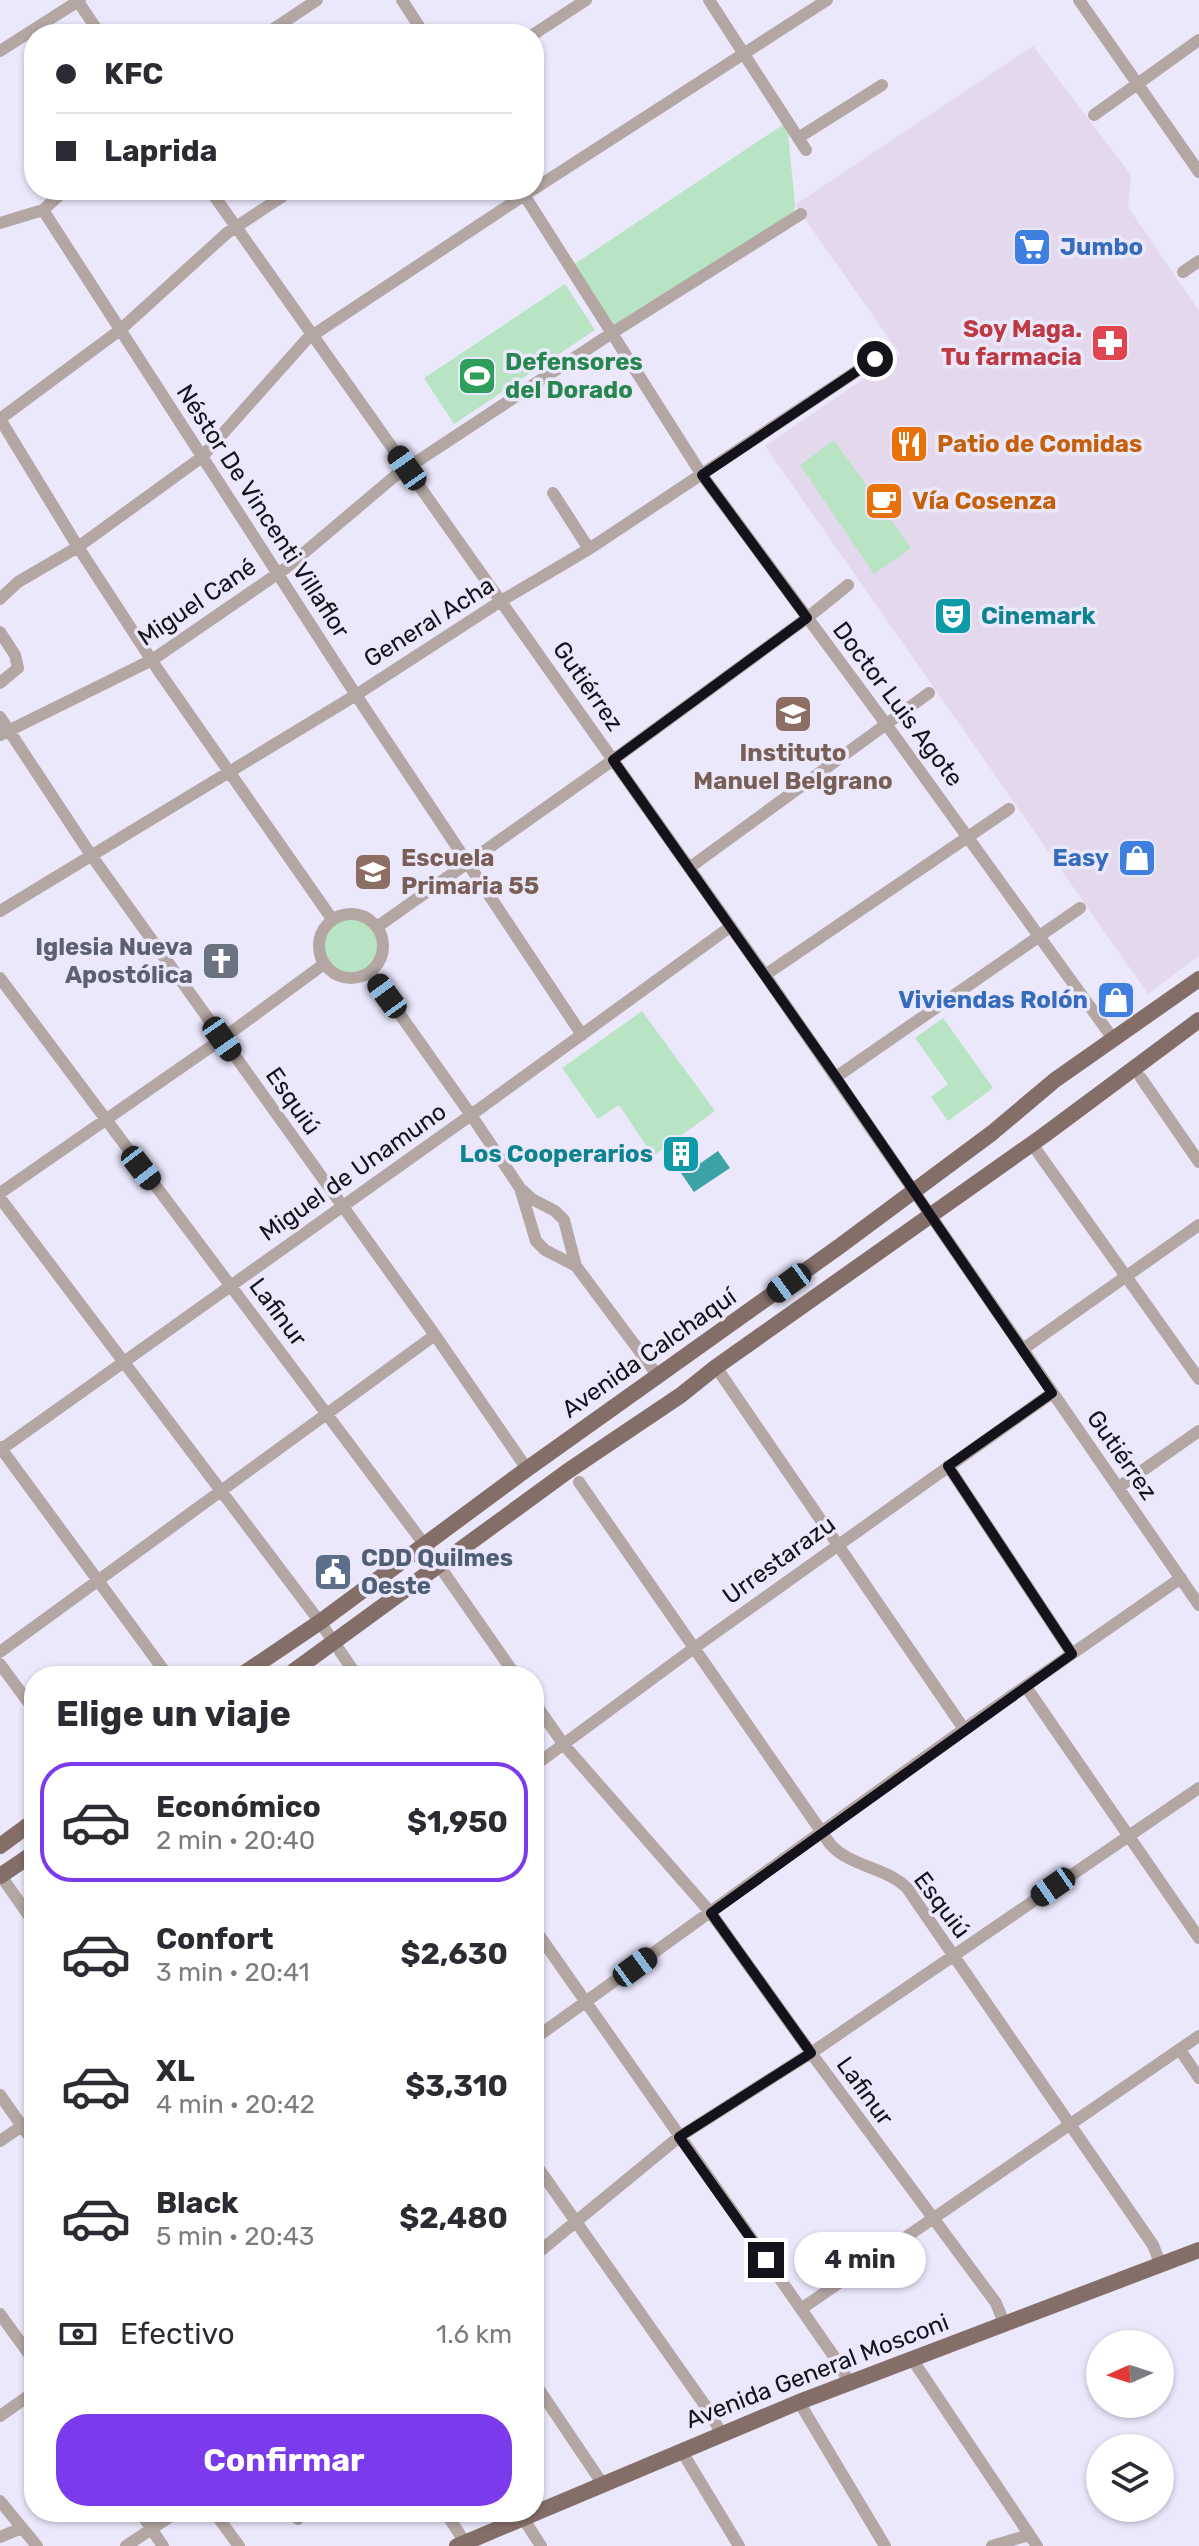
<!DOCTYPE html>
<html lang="es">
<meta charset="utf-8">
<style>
body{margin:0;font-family:Rubik,sans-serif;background:#f2f2f3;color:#2b2b33;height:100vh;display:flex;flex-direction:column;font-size:30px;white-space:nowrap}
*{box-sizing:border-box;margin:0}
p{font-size:26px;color:#7c7c81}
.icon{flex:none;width:44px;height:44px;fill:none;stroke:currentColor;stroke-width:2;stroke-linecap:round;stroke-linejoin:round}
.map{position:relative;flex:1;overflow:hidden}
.details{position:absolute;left:24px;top:1666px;width:520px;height:856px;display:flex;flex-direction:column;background:#fff;border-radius:32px;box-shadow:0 2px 6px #0004}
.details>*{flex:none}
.top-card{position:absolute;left:24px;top:24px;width:520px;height:176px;border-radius:32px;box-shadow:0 2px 6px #0004;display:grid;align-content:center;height:176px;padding:0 32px;background:#fff}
.needle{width:52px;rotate:267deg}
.buttons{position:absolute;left:1086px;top:2330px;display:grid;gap:16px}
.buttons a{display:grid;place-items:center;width:88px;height:88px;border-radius:50%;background:#fff;box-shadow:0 2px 6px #0004;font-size:40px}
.end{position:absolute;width:36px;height:36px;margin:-18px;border:10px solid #14131b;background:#fff;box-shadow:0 0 0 4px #fff}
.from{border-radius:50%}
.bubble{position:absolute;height:56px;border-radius:28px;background:#fff;box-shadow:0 2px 6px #0004;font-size:26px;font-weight:700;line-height:56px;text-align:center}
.car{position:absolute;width:24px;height:48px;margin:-24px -12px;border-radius:10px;box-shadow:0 0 6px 2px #0007;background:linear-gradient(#222 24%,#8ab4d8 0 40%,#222 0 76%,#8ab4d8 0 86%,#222 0)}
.top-card b{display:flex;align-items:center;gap:28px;height:76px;font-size:30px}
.top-card b+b{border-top:2px solid #e1e1e2}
.top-card i{width:20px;height:20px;background:#2b2b33}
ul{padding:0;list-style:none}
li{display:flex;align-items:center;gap:24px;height:120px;margin:0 16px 12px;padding:0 16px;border:4px solid transparent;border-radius:32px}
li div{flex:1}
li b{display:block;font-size:30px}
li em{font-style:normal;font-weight:700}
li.active{border-color:#7c3aed}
li>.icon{width:72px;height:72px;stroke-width:1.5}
h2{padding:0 32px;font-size:36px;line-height:96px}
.pay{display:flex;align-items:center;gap:20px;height:88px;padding:0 32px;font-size:30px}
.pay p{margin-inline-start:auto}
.action{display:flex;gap:16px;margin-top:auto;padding:16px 32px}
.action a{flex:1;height:92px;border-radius:32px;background:#7c3aed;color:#fff;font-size:32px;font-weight:700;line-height:92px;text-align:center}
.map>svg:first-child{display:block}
</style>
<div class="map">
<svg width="1199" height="2546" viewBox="0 0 1199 2546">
<rect width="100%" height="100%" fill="#ebe8fc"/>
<path fill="#e3d8ec" d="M 1033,46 L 1131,175 L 1128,207 L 1199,311 L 1199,956 L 1148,994 L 765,446 L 900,354 L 795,205 Z"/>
<path fill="#b9e4c4" d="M 787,122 L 795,205 L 792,220 L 612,333 L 570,267 Z
M 565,284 L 595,330 L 454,424 L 424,378 Z
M 834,440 L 911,548 L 874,574 L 800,465 Z
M322 945a28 28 0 1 1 56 0a28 28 0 1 1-56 0Z
M 642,1011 L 715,1111 L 653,1156 L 619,1105 L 598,1119 L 562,1068 Z
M 943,1018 L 993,1088 L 948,1121 L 931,1097 L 948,1084 L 915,1038 Z"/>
<path fill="#3ca2a5" d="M 718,1151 L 730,1168 L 694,1192 L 672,1160 L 685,1152 L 695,1167 Z"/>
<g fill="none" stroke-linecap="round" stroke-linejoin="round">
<path stroke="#b3a6a3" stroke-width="12" d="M 77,0 L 100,34
M 402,0 L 424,34
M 709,0 L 806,150
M 1079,0 L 1199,172
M 266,34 L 317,0
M 534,34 L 586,0
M 0,51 L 80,0
M 1094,115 L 1199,40
M 798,138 L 882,85
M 534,189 L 827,0
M 210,190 L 765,975 L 1199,1605
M 521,190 L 702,475 L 886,724 L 1114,1040
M 43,210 L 356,695 L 582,1035
M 0,223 L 43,210 L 65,190
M 1183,272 L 1199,261
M 0,419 L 78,547 L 158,670 L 332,919
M 0,419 L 120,330 L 227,233 L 292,190
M 553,493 L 589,549
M 0,599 L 18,582 L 78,547 L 202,457 L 307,339 L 532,190
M 0,632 L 15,655 L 18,668 L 0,683
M 0,717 L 91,855 L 435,1335 L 527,1469
M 0,735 L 152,660 L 286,568 L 395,476 L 612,333 L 801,214
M 689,868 L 929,693
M 0,911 L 356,695 L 501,601 L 589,549 L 875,359
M319 946a32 32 0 1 1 64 0a32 32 0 1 1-64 0Z
M 377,927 L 613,760 L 807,618 L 848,585
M 370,972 L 471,1115 L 520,1188 L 536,1241 L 545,1250 L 576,1266
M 765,975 L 1009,809
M 0,978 L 424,1544 L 516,1676
M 836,1077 L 1080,908
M 1141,1078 L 1199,1162
M 1032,1144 L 1199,1379
M 522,1190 L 532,1199 L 555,1211 L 564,1220 L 576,1266 L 658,1376
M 0,1193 L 222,1039 L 324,964
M 0,1198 L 320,1622 L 357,1676
M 1023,1349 L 1199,1225
M 716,1367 L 964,1729
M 0,1447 L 168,1676
M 0,1450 L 471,1115 L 730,927
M 948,1466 L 1072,1654
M 579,1482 L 830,1844 C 850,1867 886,1867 907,1888 L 1153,2245 L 1161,2265
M 1119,1487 L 1199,1431
M 0,1652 L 435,1335
M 0,1664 L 34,1710
M 1026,1687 L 1199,1938
M 534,1702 L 564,1745 L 711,1913 L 811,2053 L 996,2303 L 1004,2323
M 534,1766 L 694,1648 L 1052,1393
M 1,1876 L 34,1923
M 534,1928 L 801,2309 L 840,2365 L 849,2383
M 534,2039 L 964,1729 L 1181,1578
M 1180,2050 L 1199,2078
M 0,2095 L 34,2143
M 0,2141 L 34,2118
M 534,2162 L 709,2411 L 721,2433
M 534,2256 L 679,2137 L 811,2053 L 1199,1788
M 801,2309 L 1199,2036
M 0,2314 L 34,2361
M 912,2359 L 1037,2546
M 534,2382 L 602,2483
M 799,2402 L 885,2546
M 0,2416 L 34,2392
M 681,2450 L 739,2546
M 0,2501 L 37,2546
M 140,2512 L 163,2546
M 214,2512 L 239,2546
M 293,2512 L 298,2519
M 445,2512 L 465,2542
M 523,2518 L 541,2546
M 0,2537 L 22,2528
M 126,2546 L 177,2512
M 992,2546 L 1029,2535"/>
<path stroke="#846e68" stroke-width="16" d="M 240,1676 L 320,1622 L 527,1469 L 840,1246 L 992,1133 L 1055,1080 L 1199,979
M 287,1676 L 568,1471 L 681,1395 L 716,1367 L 1043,1136 L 1199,1020
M 0,1846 L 34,1821
M 0,1876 L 34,1853
M 457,2546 L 799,2402 L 1199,2250"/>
</g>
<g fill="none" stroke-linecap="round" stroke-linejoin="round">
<path stroke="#14131b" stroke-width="10" d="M 766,2260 L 679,2137 L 811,2053 L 711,1913 L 1072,1654 L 948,1466 L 1052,1393 L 836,1077 L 613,760 L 807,618 L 702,475 L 875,359"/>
</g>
<defs>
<symbol id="supermarket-square" viewBox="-11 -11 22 22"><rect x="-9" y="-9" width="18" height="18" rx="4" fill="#3f7fe0" stroke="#ebe8fc"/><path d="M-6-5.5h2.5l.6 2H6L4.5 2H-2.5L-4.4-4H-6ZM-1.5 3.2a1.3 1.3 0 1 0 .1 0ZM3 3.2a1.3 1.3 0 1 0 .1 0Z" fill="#fff"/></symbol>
<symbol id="pharmacy-square" viewBox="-11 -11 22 22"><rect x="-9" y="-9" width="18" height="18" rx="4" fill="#e0444e" stroke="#ebe8fc"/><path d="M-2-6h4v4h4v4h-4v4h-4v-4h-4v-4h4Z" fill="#fff"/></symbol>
<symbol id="stadium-square" viewBox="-11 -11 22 22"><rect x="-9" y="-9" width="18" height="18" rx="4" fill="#2e9e5b" stroke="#ebe8fc"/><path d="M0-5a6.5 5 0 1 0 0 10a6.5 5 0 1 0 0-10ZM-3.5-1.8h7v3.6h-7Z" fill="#fff"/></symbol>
<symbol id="restaurant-square" viewBox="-11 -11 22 22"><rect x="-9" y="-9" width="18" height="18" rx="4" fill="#e8710a" stroke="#ebe8fc"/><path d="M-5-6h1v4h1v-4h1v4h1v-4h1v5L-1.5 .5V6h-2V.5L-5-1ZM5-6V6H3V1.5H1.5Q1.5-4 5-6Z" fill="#fff"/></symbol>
<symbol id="cafe-square" viewBox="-11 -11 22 22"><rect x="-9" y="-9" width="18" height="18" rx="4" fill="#e8710a" stroke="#ebe8fc"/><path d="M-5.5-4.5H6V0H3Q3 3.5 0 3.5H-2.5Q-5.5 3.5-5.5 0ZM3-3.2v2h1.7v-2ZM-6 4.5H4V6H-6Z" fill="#fff"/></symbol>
<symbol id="theatre-square" viewBox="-11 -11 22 22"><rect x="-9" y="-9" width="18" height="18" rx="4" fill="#0f9aa8" stroke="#ebe8fc"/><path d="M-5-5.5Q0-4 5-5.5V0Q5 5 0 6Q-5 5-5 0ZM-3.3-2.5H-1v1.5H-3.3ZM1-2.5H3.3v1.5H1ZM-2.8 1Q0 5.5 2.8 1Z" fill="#fff"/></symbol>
<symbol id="school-square" viewBox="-11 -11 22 22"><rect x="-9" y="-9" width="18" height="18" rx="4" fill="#8d6e63" stroke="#ebe8fc"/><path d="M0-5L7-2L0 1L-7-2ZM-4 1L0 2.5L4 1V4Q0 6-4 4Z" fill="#fff"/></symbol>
<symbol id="shop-square" viewBox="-11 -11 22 22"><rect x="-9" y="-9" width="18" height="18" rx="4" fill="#3f7fe0" stroke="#ebe8fc"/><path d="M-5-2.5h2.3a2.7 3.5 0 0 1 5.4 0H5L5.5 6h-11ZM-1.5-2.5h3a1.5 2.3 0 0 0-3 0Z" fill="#fff"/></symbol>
<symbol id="church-square" viewBox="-11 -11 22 22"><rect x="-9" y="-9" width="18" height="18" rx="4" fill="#6b7280" stroke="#ebe8fc"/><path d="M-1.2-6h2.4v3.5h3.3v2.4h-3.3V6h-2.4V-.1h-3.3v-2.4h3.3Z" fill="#fff"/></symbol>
<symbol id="building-square" viewBox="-11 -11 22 22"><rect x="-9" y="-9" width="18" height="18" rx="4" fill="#0f9aa8" stroke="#ebe8fc"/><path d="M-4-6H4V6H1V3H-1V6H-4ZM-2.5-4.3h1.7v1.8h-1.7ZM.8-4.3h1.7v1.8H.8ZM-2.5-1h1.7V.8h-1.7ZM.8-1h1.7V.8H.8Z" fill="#fff"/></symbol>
<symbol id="civic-square" viewBox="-11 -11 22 22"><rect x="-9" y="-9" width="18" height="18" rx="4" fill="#5c6f8a" stroke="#ebe8fc"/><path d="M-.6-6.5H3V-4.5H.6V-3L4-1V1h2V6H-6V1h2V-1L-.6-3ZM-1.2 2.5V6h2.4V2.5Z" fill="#fff"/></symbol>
</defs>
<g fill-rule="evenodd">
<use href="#supermarket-square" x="1010" y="225" width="44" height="44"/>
<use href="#pharmacy-square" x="1088" y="321" width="44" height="44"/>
<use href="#stadium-square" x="455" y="354" width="44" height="44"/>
<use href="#restaurant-square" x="887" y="422" width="44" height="44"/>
<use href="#cafe-square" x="862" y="479" width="44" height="44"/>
<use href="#theatre-square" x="931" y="594" width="44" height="44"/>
<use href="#school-square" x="771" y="692" width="44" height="44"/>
<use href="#shop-square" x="1115" y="836" width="44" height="44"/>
<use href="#school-square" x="351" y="850" width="44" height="44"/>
<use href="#church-square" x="199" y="939" width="44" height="44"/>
<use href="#shop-square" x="1094" y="978" width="44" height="44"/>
<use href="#building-square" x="659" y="1132" width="44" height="44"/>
<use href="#civic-square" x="311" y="1550" width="44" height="44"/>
</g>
<g text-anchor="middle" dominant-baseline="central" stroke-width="7" stroke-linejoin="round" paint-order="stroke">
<g font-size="24" font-weight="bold" fill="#366cbe" stroke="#ebe8fc" text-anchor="end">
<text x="1060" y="247" text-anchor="start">Jumbo</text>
<text x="1109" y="858">Easy</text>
<text x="1088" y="1000">Viviendas Rolón</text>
</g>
<g font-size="24" font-weight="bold" fill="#be3a42" stroke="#ebe8fc" text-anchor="end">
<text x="1082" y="329">Soy Maga.<tspan x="1082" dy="28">Tu farmacia</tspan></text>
</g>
<g font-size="24" font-weight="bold" fill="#27864d" stroke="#ebe8fc" text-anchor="start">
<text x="505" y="362">Defensores<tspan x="505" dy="28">del Dorado</tspan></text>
</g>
<g font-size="24" font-weight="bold" fill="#c56008" stroke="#ebe8fc" text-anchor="start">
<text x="937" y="444">Patio de Comidas</text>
<text x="912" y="501">Vía Cosenza</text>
</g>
<g font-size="24" fill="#14131b" stroke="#ebe8fc">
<text transform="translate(263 511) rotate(57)">Néstor De Vincenti Villaflor</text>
<text transform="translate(197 602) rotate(-34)">Miguel Cané</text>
<text transform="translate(429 622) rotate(-32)">General Acha</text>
<text transform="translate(588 686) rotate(55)">Gutiérrez</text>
<text transform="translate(898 704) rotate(53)">Doctor Luis Agote</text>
<text transform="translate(293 1101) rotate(55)">Esquiú</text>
<text transform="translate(353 1172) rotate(-35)">Miguel de Unamuno</text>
<text transform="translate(278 1312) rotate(53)">Lafinur</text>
<text transform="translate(649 1353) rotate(-35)">Avenida Calchaquí</text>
<text transform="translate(1122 1455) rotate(55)">Gutiérrez</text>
<text transform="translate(779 1560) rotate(-36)">Urrestarazu</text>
<text transform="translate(942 1905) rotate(53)">Esquiú</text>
<text transform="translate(865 2091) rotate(54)">Lafinur</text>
<text transform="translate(817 2371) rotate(-21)">Avenida General Mosconi</text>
</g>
<g font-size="24" font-weight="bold" fill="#0d838f" stroke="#ebe8fc" text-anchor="start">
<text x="981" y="616">Cinemark</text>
<text x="653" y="1154" text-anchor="end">Los Cooperarios</text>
</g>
<g font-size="24" font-weight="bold" fill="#785e54" stroke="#ebe8fc">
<text x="793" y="753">Instituto<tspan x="793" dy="28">Manuel Belgrano</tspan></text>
<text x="401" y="858" text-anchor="start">Escuela<tspan x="401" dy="28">Primaria 55</tspan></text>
</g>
<g font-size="24" font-weight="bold" fill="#5b616d" stroke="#ebe8fc" text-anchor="end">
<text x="193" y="947">Iglesia Nueva<tspan x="193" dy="28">Apostólica</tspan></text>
</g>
<g font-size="24" font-weight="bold" fill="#4e5e75" stroke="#ebe8fc" text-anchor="start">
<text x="361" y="1558">CDD Quilmes<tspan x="361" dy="28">Oeste</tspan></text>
</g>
</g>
</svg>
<div class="buttons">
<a><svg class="needle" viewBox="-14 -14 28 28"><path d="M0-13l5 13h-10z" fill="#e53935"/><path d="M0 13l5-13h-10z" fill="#7c7c81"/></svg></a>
<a><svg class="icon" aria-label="layers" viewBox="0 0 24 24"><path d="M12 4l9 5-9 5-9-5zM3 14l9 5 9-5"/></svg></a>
</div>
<i class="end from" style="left:875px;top:359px"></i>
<i class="end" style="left:766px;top:2260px"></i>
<div class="bubble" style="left:794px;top:2232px;width:132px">4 min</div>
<i class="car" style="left:407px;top:468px;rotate:325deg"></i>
<i class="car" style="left:387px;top:996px;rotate:324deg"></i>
<i class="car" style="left:222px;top:1039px;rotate:145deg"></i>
<i class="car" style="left:141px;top:1168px;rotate:142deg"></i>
<i class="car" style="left:789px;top:1283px;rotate:234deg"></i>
<i class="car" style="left:1053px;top:1887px;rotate:235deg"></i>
<i class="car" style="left:635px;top:1967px;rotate:54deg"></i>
<div class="top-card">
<b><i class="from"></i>KFC</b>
<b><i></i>Laprida</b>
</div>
<section class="details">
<h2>Elige un viaje</h2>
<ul>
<li class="active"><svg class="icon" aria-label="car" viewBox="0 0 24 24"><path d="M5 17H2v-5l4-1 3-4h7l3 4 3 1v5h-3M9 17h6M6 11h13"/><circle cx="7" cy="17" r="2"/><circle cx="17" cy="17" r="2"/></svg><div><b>Económico</b><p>2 min · 20:40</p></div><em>$1,950</em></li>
<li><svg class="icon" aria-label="car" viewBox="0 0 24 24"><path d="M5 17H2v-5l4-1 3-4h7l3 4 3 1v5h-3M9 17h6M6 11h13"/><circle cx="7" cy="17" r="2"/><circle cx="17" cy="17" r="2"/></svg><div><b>Confort</b><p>3 min · 20:41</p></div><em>$2,630</em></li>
<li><svg class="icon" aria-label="car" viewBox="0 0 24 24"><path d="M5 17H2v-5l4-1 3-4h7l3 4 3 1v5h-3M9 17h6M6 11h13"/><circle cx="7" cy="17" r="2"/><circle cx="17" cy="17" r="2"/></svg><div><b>XL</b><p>4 min · 20:42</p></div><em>$3,310</em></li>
<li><svg class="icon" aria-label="car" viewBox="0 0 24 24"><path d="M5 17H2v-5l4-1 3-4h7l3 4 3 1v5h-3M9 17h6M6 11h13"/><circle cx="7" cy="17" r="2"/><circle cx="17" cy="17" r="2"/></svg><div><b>Black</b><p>5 min · 20:43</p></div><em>$2,480</em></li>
</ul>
<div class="pay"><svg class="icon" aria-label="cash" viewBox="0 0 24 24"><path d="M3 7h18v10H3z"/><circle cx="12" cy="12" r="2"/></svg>Efectivo<p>1.6 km</p></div>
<div class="action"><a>Confirmar</a></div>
</section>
</div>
